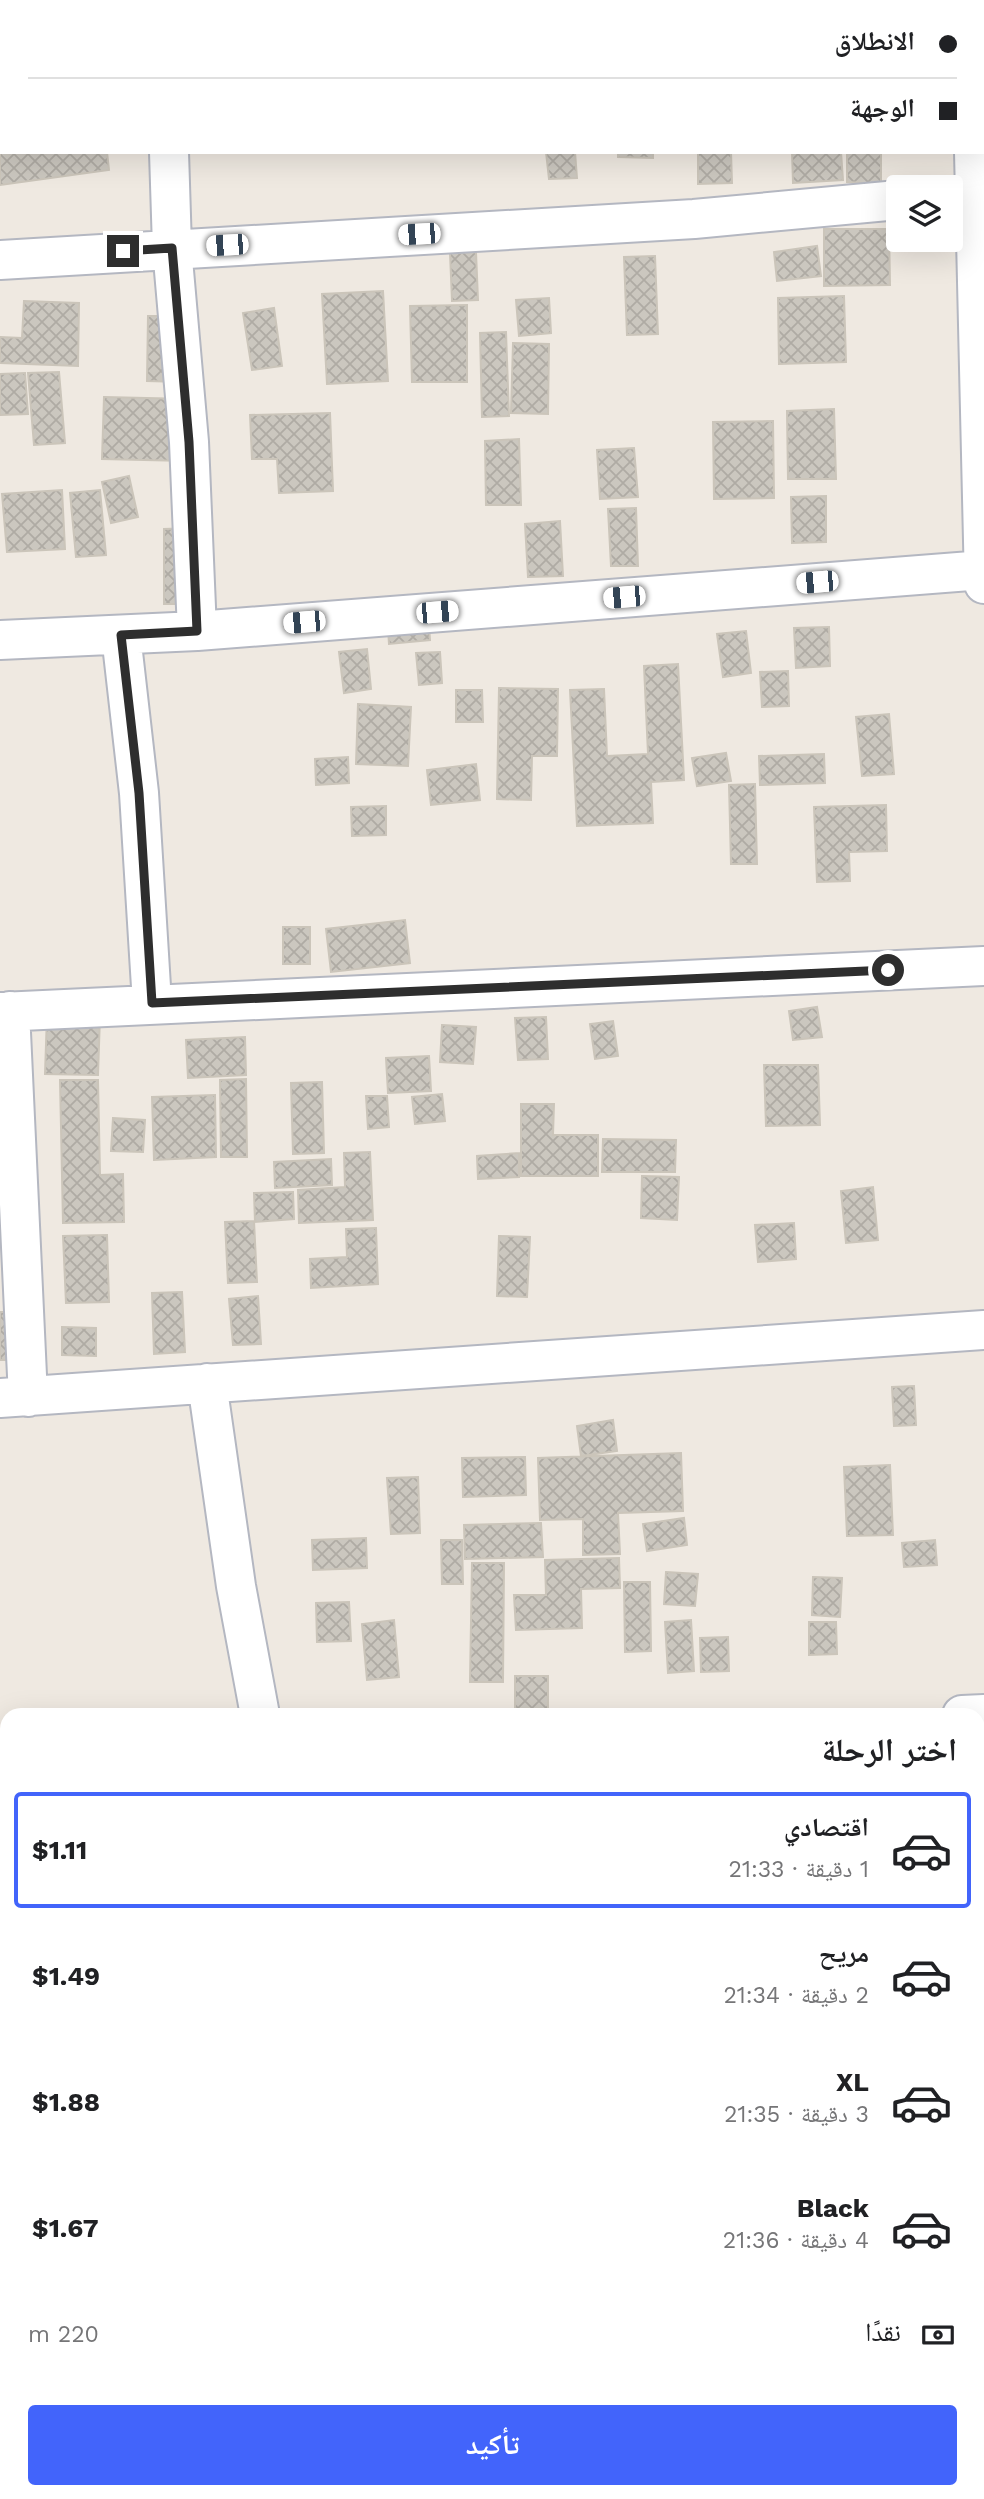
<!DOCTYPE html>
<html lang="ar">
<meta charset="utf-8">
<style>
body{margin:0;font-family:"Work Sans","Noto Naskh Arabic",sans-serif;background:#f2f2f2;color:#202124;direction:rtl;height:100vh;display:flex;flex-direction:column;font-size:26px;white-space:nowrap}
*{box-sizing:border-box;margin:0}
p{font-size:23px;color:#757577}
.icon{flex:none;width:38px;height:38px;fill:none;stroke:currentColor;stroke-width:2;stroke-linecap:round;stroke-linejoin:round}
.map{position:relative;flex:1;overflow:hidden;direction:ltr}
.drawer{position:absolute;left:0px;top:1708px;width:985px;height:791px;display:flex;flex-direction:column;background:#fff;border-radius:21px 21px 0 0;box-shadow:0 7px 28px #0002;direction:rtl}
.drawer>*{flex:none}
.top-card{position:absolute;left:0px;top:0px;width:985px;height:154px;box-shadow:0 7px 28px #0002;direction:rtl;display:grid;align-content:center;height:154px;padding:0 28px;background:#fff}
.tools{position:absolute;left:886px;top:175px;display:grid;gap:14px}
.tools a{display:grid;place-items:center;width:77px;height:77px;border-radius:7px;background:#fff;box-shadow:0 7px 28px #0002;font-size:35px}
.end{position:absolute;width:32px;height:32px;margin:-16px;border:9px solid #2e2e2e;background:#fff;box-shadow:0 0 0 4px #fff}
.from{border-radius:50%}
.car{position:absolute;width:21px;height:42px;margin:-21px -10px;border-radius:9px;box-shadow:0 0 5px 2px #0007;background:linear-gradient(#fff 24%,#345 0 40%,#fff 0 76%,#345 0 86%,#fff 0)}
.top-card b{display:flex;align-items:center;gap:24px;height:66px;font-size:26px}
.top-card b+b{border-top:2px solid #e0e0e0}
.top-card i{width:18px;height:18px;background:#202124}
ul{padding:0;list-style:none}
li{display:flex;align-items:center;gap:21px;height:116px;margin:0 14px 10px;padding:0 14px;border:4px solid transparent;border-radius:7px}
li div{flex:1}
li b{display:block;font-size:26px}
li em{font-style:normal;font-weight:700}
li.active{border-color:#4264fb}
li>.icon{width:63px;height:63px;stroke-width:1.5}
h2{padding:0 28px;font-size:32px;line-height:84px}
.pay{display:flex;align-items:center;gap:18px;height:77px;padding:0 28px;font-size:26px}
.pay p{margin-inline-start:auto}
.action{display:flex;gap:14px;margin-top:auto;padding:14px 28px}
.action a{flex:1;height:80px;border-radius:7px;background:#4264fb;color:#fff;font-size:28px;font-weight:700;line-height:80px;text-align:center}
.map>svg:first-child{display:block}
</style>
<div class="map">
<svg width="984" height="2499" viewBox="0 0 984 2499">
<defs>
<pattern id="building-cross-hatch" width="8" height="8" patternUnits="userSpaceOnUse" patternTransform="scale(1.75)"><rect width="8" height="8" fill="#cbc7bf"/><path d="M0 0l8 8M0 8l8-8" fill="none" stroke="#afaba4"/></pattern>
</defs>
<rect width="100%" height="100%" fill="#efe9e1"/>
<path fill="url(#building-cross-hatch)" stroke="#cbc5ba" stroke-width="2" d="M 0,0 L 30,2 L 2,2 L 2,152 L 107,152 L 109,170 L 0,185 Z
M 0,0 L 30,2 L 2,2 L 2,152 L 107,152 L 109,170 L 0,185 Z
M 87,0 L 120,0 L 120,2 L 87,2 Z
M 87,0 L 120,0 L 120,2 L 87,2 Z
M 241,0 L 272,0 L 272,2 L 241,2 Z
M 241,0 L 272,0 L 272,2 L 241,2 Z
M 381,0 L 413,0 L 413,2 L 381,2 Z
M 381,0 L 413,0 L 413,2 L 381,2 Z
M 422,0 L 487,0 L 487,2 L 422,2 Z
M 422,0 L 487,0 L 487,2 L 422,2 Z
M 614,0 L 647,0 L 647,2 L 614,2 Z
M 614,0 L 647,0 L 647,2 L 614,2 Z
M 688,0 L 763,0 L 763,2 L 688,2 Z
M 688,0 L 763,0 L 763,2 L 688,2 Z
M 546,152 L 575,152 L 577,178 L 549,179 Z
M 546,152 L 575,152 L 577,178 L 549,179 Z
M 618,152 L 653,152 L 653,158 L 618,157 Z
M 618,152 L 653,152 L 653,158 L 618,157 Z
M 698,152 L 731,152 L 732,183 L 698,184 Z
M 698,152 L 731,152 L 732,183 L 698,184 Z
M 792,152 L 841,152 L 843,180 L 793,183 Z
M 792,152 L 841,152 L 843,180 L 793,183 Z
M 847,152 L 881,152 L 881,184 L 847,182 Z
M 847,152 L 881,152 L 881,184 L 847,182 Z
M 824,229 L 889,229 L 890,285 L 824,286 Z
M 824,229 L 889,229 L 890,285 L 824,286 Z
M 817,246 L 821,276 L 777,281 L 774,252 Z
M 817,246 L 821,276 L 777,281 L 774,252 Z
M 476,252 L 478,300 L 452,301 L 450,253 Z
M 476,252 L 478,300 L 452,301 L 450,253 Z
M 655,256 L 658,334 L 627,335 L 624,257 Z
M 655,256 L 658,334 L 627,335 L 624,257 Z
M 383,291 L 388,381 L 327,384 L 322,294 Z
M 383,291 L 388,381 L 327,384 L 322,294 Z
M 844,296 L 846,362 L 779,364 L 778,298 Z
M 844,296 L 846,362 L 779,364 L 778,298 Z
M 549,298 L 551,333 L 519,336 L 516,300 Z
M 549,298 L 551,333 L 519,336 L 516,300 Z
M 24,301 L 79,303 L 78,366 L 0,363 L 0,337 L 22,338 Z
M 24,301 L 79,303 L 78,366 L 0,363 L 0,337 L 22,338 Z
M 467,305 L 467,382 L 412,382 L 410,306 Z
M 467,305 L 467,382 L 412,382 L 410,306 Z
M 274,308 L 282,366 L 252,370 L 243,313 Z
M 274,308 L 282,366 L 252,370 L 243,313 Z
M 148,316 L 183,316 L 182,382 L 147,381 Z
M 148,316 L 183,316 L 182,382 L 147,381 Z
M 506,332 L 509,416 L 482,417 L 480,333 Z
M 506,332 L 509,416 L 482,417 L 480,333 Z
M 513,343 L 549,344 L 548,414 L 511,413 Z
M 513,343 L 549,344 L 548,414 L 511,413 Z
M 59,372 L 65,443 L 34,445 L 28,373 Z
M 59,372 L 65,443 L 34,445 L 28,373 Z
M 25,373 L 28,414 L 0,415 L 0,374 Z
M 25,373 L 28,414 L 0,415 L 0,374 Z
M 104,397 L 188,399 L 186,461 L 102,459 Z
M 104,397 L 188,399 L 186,461 L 102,459 Z
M 834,409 L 836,479 L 788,479 L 787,411 Z
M 834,409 L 836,479 L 788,479 L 787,411 Z
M 330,413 L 333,491 L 279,493 L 277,459 L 252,459 L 250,415 Z
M 330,413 L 333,491 L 279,493 L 277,459 L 252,459 L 250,415 Z
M 773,421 L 774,498 L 714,499 L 713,422 Z
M 773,421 L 774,498 L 714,499 L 713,422 Z
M 519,439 L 521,505 L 486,505 L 485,441 Z
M 519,439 L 521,505 L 486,505 L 485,441 Z
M 634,448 L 638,497 L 600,499 L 597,450 Z
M 634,448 L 638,497 L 600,499 L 597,450 Z
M 129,476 L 138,517 L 111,523 L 102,482 Z
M 129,476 L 138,517 L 111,523 L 102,482 Z
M 62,490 L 65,549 L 7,552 L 2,494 Z
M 62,490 L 65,549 L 7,552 L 2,494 Z
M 100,490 L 106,555 L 76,557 L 70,493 Z
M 100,490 L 106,555 L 76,557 L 70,493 Z
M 826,496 L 826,542 L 792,543 L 791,497 Z
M 826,496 L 826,542 L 792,543 L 791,497 Z
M 636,508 L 638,566 L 611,566 L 608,509 Z
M 636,508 L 638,566 L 611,566 L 608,509 Z
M 560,521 L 563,576 L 528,577 L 525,524 Z
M 560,521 L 563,576 L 528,577 L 525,524 Z
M 192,528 L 193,604 L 164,604 L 164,529 Z
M 192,528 L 193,604 L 164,604 L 164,529 Z
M 429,625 L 430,640 L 389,644 L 388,629 Z
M 429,625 L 430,640 L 389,644 L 388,629 Z
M 829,627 L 830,666 L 796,668 L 794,628 Z
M 829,627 L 830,666 L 796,668 L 794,628 Z
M 746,631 L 751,673 L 723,677 L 717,634 Z
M 746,631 L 751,673 L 723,677 L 717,634 Z
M 367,649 L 371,689 L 344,693 L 339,652 Z
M 367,649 L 371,689 L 344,693 L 339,652 Z
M 440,652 L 442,683 L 419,685 L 416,653 Z
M 440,652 L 442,683 L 419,685 L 416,653 Z
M 678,664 L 684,780 L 651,782 L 653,823 L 577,826 L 570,690 L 604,689 L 607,756 L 648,754 L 644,666 Z
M 678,664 L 684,780 L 651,782 L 653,823 L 577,826 L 570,690 L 604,689 L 607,756 L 648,754 L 644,666 Z
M 788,671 L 789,706 L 762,707 L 760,672 Z
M 788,671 L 789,706 L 762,707 L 760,672 Z
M 499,688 L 558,689 L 557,756 L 532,756 L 531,800 L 497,799 Z
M 499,688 L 558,689 L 557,756 L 532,756 L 531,800 L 497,799 Z
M 456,690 L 482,690 L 483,722 L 456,722 Z
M 456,690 L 482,690 L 483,722 L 456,722 Z
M 358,704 L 411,707 L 408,766 L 356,764 Z
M 358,704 L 411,707 L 408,766 L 356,764 Z
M 889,714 L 894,774 L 862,776 L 856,717 Z
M 889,714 L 894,774 L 862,776 L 856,717 Z
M 726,753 L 731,781 L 697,786 L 692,758 Z
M 726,753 L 731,781 L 697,786 L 692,758 Z
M 824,754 L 825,783 L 760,785 L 759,756 Z
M 824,754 L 825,783 L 760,785 L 759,756 Z
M 348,757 L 349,783 L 316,785 L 315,759 Z
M 348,757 L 349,783 L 316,785 L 315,759 Z
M 476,764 L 480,800 L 431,805 L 427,770 Z
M 476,764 L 480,800 L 431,805 L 427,770 Z
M 755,784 L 757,864 L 731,864 L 729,785 Z
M 755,784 L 757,864 L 731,864 L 729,785 Z
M 886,805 L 887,851 L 849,852 L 850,881 L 817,882 L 814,807 Z
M 886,805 L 887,851 L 849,852 L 850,881 L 817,882 L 814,807 Z
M 386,806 L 386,835 L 352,836 L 351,807 Z
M 386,806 L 386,835 L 352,836 L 351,807 Z
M 405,920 L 410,963 L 331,972 L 326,929 Z
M 283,927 L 310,927 L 310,964 L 283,964 Z
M 817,1007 L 822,1037 L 793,1040 L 789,1011 Z
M 47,1015 L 100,1016 L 98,1075 L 45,1074 Z
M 546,1017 L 548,1059 L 518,1060 L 515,1018 Z
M 613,1021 L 618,1056 L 595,1059 L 590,1024 Z
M 442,1025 L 476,1027 L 473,1064 L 440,1062 Z
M 245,1037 L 246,1075 L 188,1078 L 186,1040 Z
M 429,1056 L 431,1091 L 388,1093 L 386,1058 Z
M 764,1065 L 818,1065 L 820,1125 L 766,1126 Z
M 246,1079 L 247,1157 L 221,1157 L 220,1080 Z
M 60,1080 L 98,1080 L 100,1175 L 123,1174 L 124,1222 L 63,1223 Z
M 322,1082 L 324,1153 L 293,1154 L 291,1083 Z
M 442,1094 L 445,1121 L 415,1124 L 412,1097 Z
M 215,1095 L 216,1157 L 154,1160 L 152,1097 Z
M 366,1096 L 387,1096 L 389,1127 L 368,1129 Z
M 521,1104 L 554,1104 L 553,1135 L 598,1135 L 598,1176 L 521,1176 Z
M 113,1118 L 145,1120 L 143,1152 L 111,1151 Z
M 603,1139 L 676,1140 L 675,1172 L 602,1172 Z
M 370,1152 L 373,1220 L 299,1223 L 298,1190 L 345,1187 L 344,1153 Z
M 519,1153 L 519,1177 L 478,1179 L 477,1156 Z
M 331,1159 L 332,1185 L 275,1188 L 274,1162 Z
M 642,1176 L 679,1177 L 677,1220 L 641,1218 Z
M 873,1187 L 878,1240 L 846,1243 L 841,1191 Z
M 293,1192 L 294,1219 L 255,1222 L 254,1193 Z
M 254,1221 L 257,1282 L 228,1283 L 225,1222 Z
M 794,1223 L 796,1259 L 758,1262 L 755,1225 Z
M 376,1228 L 378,1284 L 311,1288 L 310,1259 L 347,1257 L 346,1229 Z
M 107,1235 L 109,1302 L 66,1303 L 63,1236 Z
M 499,1236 L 530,1237 L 527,1297 L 497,1296 Z
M 182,1292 L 185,1352 L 154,1354 L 152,1293 Z
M 258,1296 L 261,1344 L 233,1345 L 229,1299 Z
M 0,1312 L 20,1312 L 21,1360 L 0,1360 Z
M 62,1327 L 96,1328 L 96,1356 L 62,1355 Z
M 914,1386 L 916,1425 L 894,1426 L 892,1387 Z
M 613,1420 L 617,1451 L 581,1456 L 577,1426 Z
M 681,1453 L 683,1511 L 618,1513 L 620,1554 L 583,1555 L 583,1519 L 540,1520 L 538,1458 Z
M 525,1457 L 526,1495 L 463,1497 L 462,1458 Z
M 890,1465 L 893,1535 L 847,1536 L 844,1467 Z
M 418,1477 L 420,1533 L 391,1534 L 387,1478 Z
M 684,1518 L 687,1545 L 647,1551 L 643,1524 Z
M 541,1523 L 543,1557 L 465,1559 L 464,1525 Z
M 366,1538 L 367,1568 L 313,1570 L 312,1540 Z
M 441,1540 L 462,1540 L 463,1584 L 442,1584 Z
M 935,1540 L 937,1565 L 904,1567 L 902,1543 Z
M 619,1558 L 620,1588 L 581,1589 L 582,1628 L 516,1630 L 514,1595 L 546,1595 L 545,1560 Z
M 472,1563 L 504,1563 L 503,1682 L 470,1682 Z
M 666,1572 L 698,1574 L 695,1606 L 664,1604 Z
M 813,1577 L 842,1578 L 840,1617 L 812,1615 Z
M 624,1582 L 650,1582 L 651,1651 L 625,1652 Z
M 349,1602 L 351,1641 L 317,1642 L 316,1603 Z
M 394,1620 L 399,1677 L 367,1680 L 362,1624 Z
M 691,1620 L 694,1671 L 668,1673 L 665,1622 Z
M 809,1622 L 836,1622 L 837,1654 L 809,1655 Z
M 728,1637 L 729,1671 L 701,1672 L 700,1638 Z
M 515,1676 L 548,1676 L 548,1715 L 515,1715 Z
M 978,1905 L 984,1905 L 984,1942 L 978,1942 Z
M 978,2117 L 984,2117 L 984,2182 L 978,2182 Z
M 0,2210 L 7,2210 L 7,2263 L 0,2263 Z
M 978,2226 L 984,2226 L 984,2271 L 978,2271 Z
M 0,2287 L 7,2287 L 7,2341 L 0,2342 Z
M 31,2492 L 68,2492 L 68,2497 L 31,2497 Z"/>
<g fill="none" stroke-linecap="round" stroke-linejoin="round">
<defs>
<path id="street" d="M 164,0 L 164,2
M 965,0 L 965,2
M 169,152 L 172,248 L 189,442 L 197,631
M 974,152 L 984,584
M 0,260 L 694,219 L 898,200
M 121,635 L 139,793 L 152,1003
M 0,640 L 197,631 L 984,570
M 10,1011 L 28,1397
M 0,1012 L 984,966
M 207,1383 L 236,1586 L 260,1715
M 0,1398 L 984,1330
M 962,1715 L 984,1714
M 0,1772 L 7,1771
M 978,2084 L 984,2083
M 0,2148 L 7,2148
M 978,2468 L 984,2467
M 90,2492 L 90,2499
M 470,2499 L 584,2492"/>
</defs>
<use href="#street" stroke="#b4b7c1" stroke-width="42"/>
<use href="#street" stroke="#fff" stroke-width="38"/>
</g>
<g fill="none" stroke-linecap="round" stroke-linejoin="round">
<path stroke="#2e2e2e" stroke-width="9" d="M 123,251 L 172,248 L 189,442 L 197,631 L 121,635 L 139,793 L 152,1003 L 888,970"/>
</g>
</svg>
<div class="tools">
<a><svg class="icon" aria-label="layers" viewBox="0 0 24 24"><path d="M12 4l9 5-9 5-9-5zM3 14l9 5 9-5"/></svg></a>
</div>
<i class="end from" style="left:888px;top:970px"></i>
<i class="end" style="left:123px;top:251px"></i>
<i class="car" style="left:419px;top:234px;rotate:267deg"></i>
<i class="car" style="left:227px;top:245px;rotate:267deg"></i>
<i class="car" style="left:817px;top:582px;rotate:265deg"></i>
<i class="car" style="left:624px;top:597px;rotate:265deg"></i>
<i class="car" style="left:437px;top:612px;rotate:85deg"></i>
<i class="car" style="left:304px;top:622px;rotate:265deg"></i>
<div class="top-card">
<b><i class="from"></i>الانطلاق</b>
<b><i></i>الوجهة</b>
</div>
<section class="drawer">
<h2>اختر الرحلة</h2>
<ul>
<li class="active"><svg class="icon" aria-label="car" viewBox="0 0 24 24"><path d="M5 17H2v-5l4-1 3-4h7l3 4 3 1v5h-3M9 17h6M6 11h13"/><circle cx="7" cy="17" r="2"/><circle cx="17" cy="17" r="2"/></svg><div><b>اقتصادي</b><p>1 دقيقة · 21:33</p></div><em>$1.11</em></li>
<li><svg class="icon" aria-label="car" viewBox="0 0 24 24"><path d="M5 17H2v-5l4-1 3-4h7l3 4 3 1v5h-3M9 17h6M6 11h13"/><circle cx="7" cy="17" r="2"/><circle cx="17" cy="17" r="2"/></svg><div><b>مريح</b><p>2 دقيقة · 21:34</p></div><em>$1.49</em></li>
<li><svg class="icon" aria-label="car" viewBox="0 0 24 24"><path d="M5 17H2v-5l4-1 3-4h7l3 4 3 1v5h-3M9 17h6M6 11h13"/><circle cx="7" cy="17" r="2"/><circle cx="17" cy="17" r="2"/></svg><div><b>XL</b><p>3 دقيقة · 21:35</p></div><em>$1.88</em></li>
<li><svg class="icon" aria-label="car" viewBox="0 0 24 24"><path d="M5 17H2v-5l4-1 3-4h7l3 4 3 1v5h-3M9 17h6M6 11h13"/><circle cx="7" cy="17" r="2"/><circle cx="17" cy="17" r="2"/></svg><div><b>Black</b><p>4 دقيقة · 21:36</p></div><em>$1.67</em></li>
</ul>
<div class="pay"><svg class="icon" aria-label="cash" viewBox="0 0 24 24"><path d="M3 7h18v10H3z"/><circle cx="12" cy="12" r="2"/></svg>نقدًا<p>220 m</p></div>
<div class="action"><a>تأكيد</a></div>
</section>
</div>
